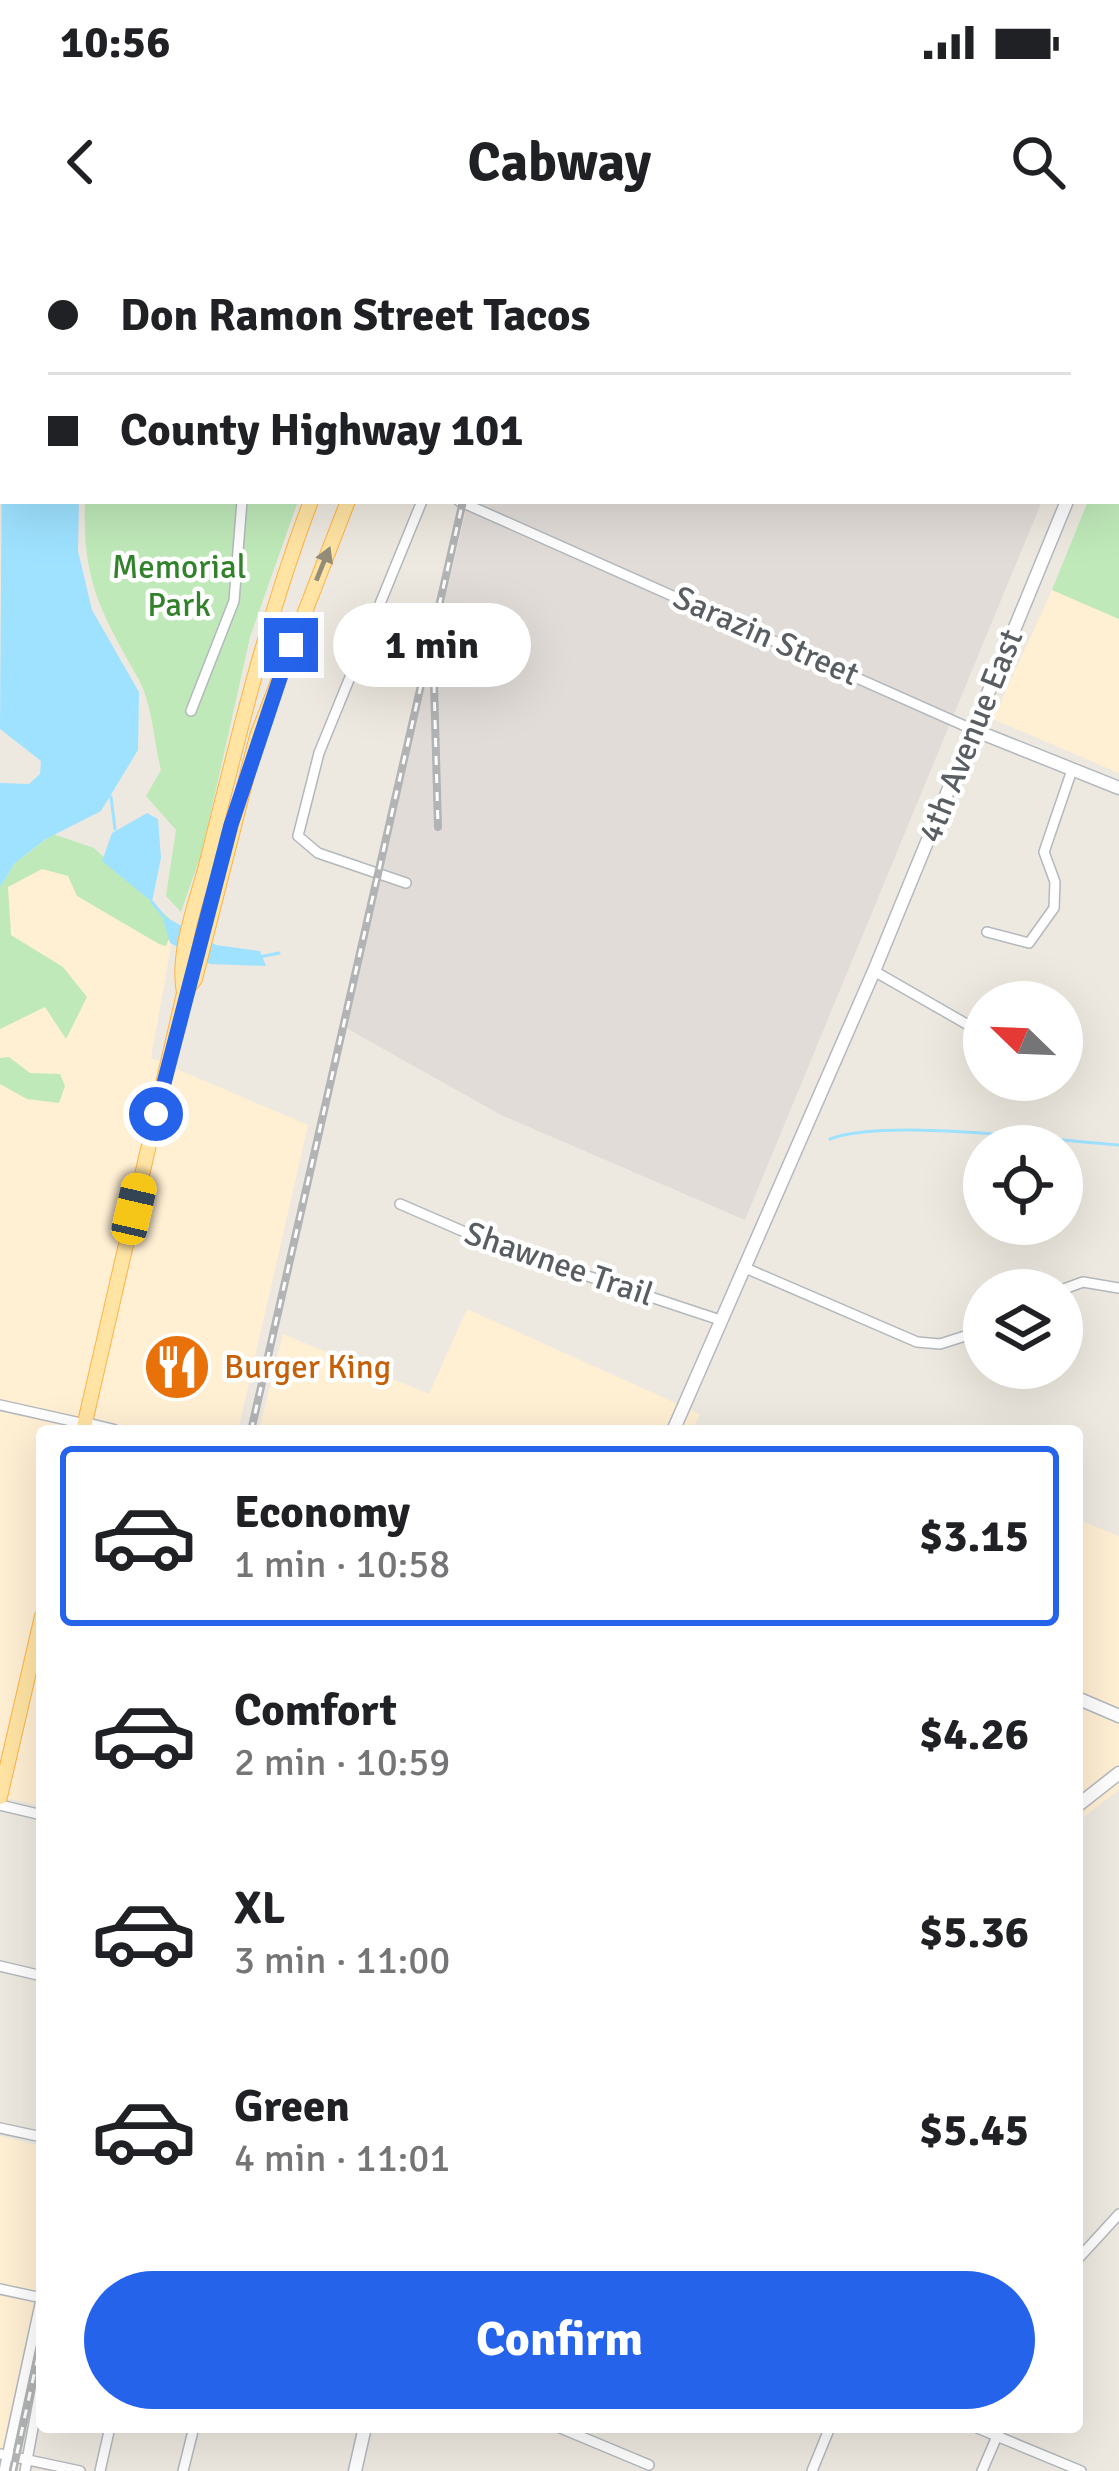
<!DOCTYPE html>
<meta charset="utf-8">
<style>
body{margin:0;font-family:Signika,sans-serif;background:#f6f6f6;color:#202124;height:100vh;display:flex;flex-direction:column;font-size:45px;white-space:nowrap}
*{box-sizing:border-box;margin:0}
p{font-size:39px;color:#757577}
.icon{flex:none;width:66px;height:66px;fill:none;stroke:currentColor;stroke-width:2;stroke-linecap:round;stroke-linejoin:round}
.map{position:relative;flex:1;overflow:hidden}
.details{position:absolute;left:36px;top:1185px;width:1047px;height:1008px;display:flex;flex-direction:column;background:#fff;border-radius:12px;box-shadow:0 12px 48px #0002}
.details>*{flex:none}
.top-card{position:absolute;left:0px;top:0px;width:1119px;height:264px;box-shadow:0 12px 48px #0002;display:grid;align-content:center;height:264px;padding:0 48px;background:#fff}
.needle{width:78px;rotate:293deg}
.buttons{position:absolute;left:963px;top:741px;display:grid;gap:24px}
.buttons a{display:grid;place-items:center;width:120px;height:120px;border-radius:50%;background:#fff;box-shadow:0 12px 48px #0002;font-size:60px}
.end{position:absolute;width:54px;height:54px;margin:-27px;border:15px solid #2563eb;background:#fff;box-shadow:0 0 0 6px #fff}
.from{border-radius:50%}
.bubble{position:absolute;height:84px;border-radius:42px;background:#fff;box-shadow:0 12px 48px #0002;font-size:39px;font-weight:800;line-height:84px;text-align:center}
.car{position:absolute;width:36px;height:72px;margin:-36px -18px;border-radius:15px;box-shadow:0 0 9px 3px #0007;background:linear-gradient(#f5c518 24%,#345 0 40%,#f5c518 0 76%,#345 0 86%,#f5c518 0)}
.top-card b{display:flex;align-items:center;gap:42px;height:114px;font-size:45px}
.top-card b+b{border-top:3px solid #e0e0e0}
.top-card i{width:30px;height:30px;background:#202124}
ul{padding:21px 0 0;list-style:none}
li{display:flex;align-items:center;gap:36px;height:180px;margin:0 24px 18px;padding:0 24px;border:6px solid transparent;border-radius:12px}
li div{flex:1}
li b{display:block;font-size:45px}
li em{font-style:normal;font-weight:800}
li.on{border-color:#2563eb}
li>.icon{width:108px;height:108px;stroke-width:1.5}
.action{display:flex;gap:24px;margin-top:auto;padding:24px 48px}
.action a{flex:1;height:138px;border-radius:72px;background:#2563eb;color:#fff;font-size:48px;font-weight:800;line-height:138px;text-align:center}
.status{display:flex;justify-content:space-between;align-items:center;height:84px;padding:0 60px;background:#fff;direction:ltr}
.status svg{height:33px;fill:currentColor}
header{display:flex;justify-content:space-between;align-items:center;height:156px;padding:0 48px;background:#fff;font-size:54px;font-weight:800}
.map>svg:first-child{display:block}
</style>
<div class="status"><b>10:56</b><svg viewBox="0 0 49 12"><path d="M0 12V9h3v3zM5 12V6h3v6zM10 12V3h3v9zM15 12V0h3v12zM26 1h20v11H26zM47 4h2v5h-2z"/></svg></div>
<header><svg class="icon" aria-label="back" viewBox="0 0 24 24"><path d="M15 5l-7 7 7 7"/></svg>Cabway<svg class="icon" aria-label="search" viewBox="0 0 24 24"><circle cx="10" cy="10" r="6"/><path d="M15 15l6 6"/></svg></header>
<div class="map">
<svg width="1119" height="2231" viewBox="0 0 1119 2231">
<rect width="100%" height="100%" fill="#eee9e0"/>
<path fill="#ffefd3" d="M 1052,350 L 1119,379 L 1119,533 L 993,479 Z
M 46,599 L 118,632 L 175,684 L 151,818 L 308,885 L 238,1191 L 42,1191 L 42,1566 L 0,1557 L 0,649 Z
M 467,1069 L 700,1174 L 692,1191 L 259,1191 L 283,1094 L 429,1154 Z
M 1077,1279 L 1119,1296 L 1119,1550 L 1077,1582 Z
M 0,1896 L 42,1906 L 42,2037 L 0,2222 Z"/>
<path fill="#e1dcd8" d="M 528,0 L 1119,0 L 1119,74 L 1116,81 L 1116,3 Z
M 468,261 L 1042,261 L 745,980 L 501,875 L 346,788 Z"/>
<path fill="#bfe9b9" d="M 1119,186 L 1119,379 L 1052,350 L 1088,261 L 1116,261 Z
M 85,261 L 298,261 L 250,397 L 202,612 L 181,672 L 166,656 L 176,590 L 146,556 L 161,530 C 154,502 152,463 138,438 C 100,371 82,340 85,261 Z
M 53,594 L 94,608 L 175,684 L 166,706 L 159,704 L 77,656 L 68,636 L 42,629 L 8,647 L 11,695 L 63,727 L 87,757 L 66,799 L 45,767 L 0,789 L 0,647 L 15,623 Z
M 9,817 L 30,833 L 60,834 L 65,846 L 59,863 L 27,859 L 0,844 L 0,818 Z"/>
<path fill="#9ee2ff" d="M 3,50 L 3,261 L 79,261 L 78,311 L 92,370 L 139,452 L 138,510 L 101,571 L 46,599 L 15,623 L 0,647 L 0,543 L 29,544 L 40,534 L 41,521 L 0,489 Z
M 147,573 L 158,579 L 161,618 L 152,662 L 102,621 L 112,593 Z
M 162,675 L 216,705 L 260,711 L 266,726 L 210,724 L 170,703 Z"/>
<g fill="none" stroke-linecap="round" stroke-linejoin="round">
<path stroke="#9ee2ff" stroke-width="3" d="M 111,557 L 115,589
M 152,662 L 164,677
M 259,717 L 279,713
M 830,899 C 885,878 1053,900 1119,905"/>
<defs>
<path id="street" d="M 305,0 L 306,3
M 459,261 L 974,490
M 191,471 L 234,361 L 242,261
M 406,643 L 318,613 L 298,596 L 319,513 L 422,261
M 987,692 L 1029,703 L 1054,668 L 1055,642 L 1044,612 L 1072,530
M 874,731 L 984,794
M 400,964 L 497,1006 L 720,1080
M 743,1027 L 917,1102 L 940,1104 L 984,1090
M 1061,1050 L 1083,1042 L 1119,1048
M 0,1165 L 85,1184
M 0,1565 L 42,1575
M 0,1726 L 42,1736
M 0,1888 L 42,1897
M 1077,2020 L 1119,1974
M 0,2049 L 42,2058
M 558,2187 L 649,2225
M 975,2187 L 1081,2231
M 0,2214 L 80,2231
M 4,2231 L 42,2055
M 25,2231 L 42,2140
M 100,2231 L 110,2187
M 183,2231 L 194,2187
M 812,2231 L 830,2187
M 982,2231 L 1001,2187"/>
<path id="secondary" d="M 1116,141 L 1119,134
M 974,490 L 1119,548
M 85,1184 L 114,1191
M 673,1191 L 874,731 L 1067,261
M 1077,1458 L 1119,1476
M 1077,1566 L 1119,1533
M 355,2231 L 365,2187"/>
<path id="primary" d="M 416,3 L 418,0
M 454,3 L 455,0
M 184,753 L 195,739 L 257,496 L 348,261
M 83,1191 L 184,753 C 176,711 198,659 208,618 C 238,497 267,377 311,261
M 0,1557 L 42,1376"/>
</defs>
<use href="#street" stroke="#b3b8bc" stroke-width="12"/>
<use href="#secondary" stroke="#b4b9bf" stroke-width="15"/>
<use href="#primary" stroke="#ffb247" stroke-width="16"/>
<use href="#street" stroke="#fff" stroke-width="9"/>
<use href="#secondary" stroke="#fff" stroke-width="12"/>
<use href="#primary" stroke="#ffe4a3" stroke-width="14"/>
<defs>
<path id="rail" d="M 522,3 L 522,0
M 434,444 L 438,587
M 251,1191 L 463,261
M 13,2231 L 42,2098"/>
</defs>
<use href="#rail" stroke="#b2b3b4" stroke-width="8"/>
<use href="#rail" stroke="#fff" stroke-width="3" stroke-dasharray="9" stroke-linecap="butt"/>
</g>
<defs><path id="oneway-solid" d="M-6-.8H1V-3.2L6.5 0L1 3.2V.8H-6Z" transform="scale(3)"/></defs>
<use fill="#938d79" href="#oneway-solid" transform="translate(323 324) rotate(-68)"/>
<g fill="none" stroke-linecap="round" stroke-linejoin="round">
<path stroke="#2563eb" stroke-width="15" d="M 156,874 L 231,585 L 291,405"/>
</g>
<defs>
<symbol id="restaurant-disc" viewBox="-11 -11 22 22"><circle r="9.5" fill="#e8710a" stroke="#fff"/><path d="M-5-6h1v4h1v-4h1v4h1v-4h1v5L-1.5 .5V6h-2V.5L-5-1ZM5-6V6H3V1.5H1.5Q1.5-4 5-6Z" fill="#fff"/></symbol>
</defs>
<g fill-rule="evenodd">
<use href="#restaurant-disc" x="139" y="1089" width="76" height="76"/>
</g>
<g text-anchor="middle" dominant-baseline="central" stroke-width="9" stroke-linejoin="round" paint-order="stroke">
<g font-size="33" fill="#31822a" stroke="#fff">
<text x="179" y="327">Memorial<tspan x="179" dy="38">Park</tspan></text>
</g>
<g font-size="33" fill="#595e63" stroke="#fff">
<text transform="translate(766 396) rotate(24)">Sarazin Street</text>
<text transform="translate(971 496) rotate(-68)">4th Avenue East</text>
<text transform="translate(559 1024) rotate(19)">Shawnee Trail</text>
</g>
<g font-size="33" fill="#c56008" stroke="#fff" text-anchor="start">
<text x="224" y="1127">Burger King</text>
</g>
</g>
</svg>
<div class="buttons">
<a><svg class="needle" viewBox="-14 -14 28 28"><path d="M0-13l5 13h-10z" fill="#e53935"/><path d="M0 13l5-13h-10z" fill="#757577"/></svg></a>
<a><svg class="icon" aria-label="locate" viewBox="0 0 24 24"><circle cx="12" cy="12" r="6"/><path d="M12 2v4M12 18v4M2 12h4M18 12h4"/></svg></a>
<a><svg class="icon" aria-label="layers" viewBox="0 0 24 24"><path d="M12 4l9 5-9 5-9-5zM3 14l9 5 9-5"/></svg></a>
</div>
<i class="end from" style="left:156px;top:874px"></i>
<i class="end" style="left:291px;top:405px"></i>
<div class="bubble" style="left:333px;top:363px;width:198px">1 min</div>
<i class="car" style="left:134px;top:969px;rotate:13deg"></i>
<div class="top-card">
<b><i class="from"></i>Don Ramon Street Tacos</b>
<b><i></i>County Highway 101</b>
</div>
<section class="details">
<ul>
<li class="on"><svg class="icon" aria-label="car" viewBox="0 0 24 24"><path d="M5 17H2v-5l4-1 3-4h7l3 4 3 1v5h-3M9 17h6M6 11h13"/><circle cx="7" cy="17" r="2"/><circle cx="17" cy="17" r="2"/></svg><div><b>Economy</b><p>1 min · 10:58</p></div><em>$3.15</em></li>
<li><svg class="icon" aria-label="car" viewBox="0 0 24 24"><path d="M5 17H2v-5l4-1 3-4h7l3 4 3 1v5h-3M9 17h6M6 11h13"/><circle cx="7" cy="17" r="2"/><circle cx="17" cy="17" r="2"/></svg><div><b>Comfort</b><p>2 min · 10:59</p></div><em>$4.26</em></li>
<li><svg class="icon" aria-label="car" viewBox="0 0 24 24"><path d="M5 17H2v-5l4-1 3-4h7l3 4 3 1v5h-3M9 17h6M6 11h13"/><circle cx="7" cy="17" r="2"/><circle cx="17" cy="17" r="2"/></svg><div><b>XL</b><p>3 min · 11:00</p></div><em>$5.36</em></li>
<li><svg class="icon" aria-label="car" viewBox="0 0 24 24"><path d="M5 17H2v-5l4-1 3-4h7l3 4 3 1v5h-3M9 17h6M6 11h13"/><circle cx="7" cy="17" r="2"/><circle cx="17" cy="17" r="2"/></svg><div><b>Green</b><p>4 min · 11:01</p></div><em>$5.45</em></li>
</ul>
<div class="action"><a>Confirm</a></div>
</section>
</div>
